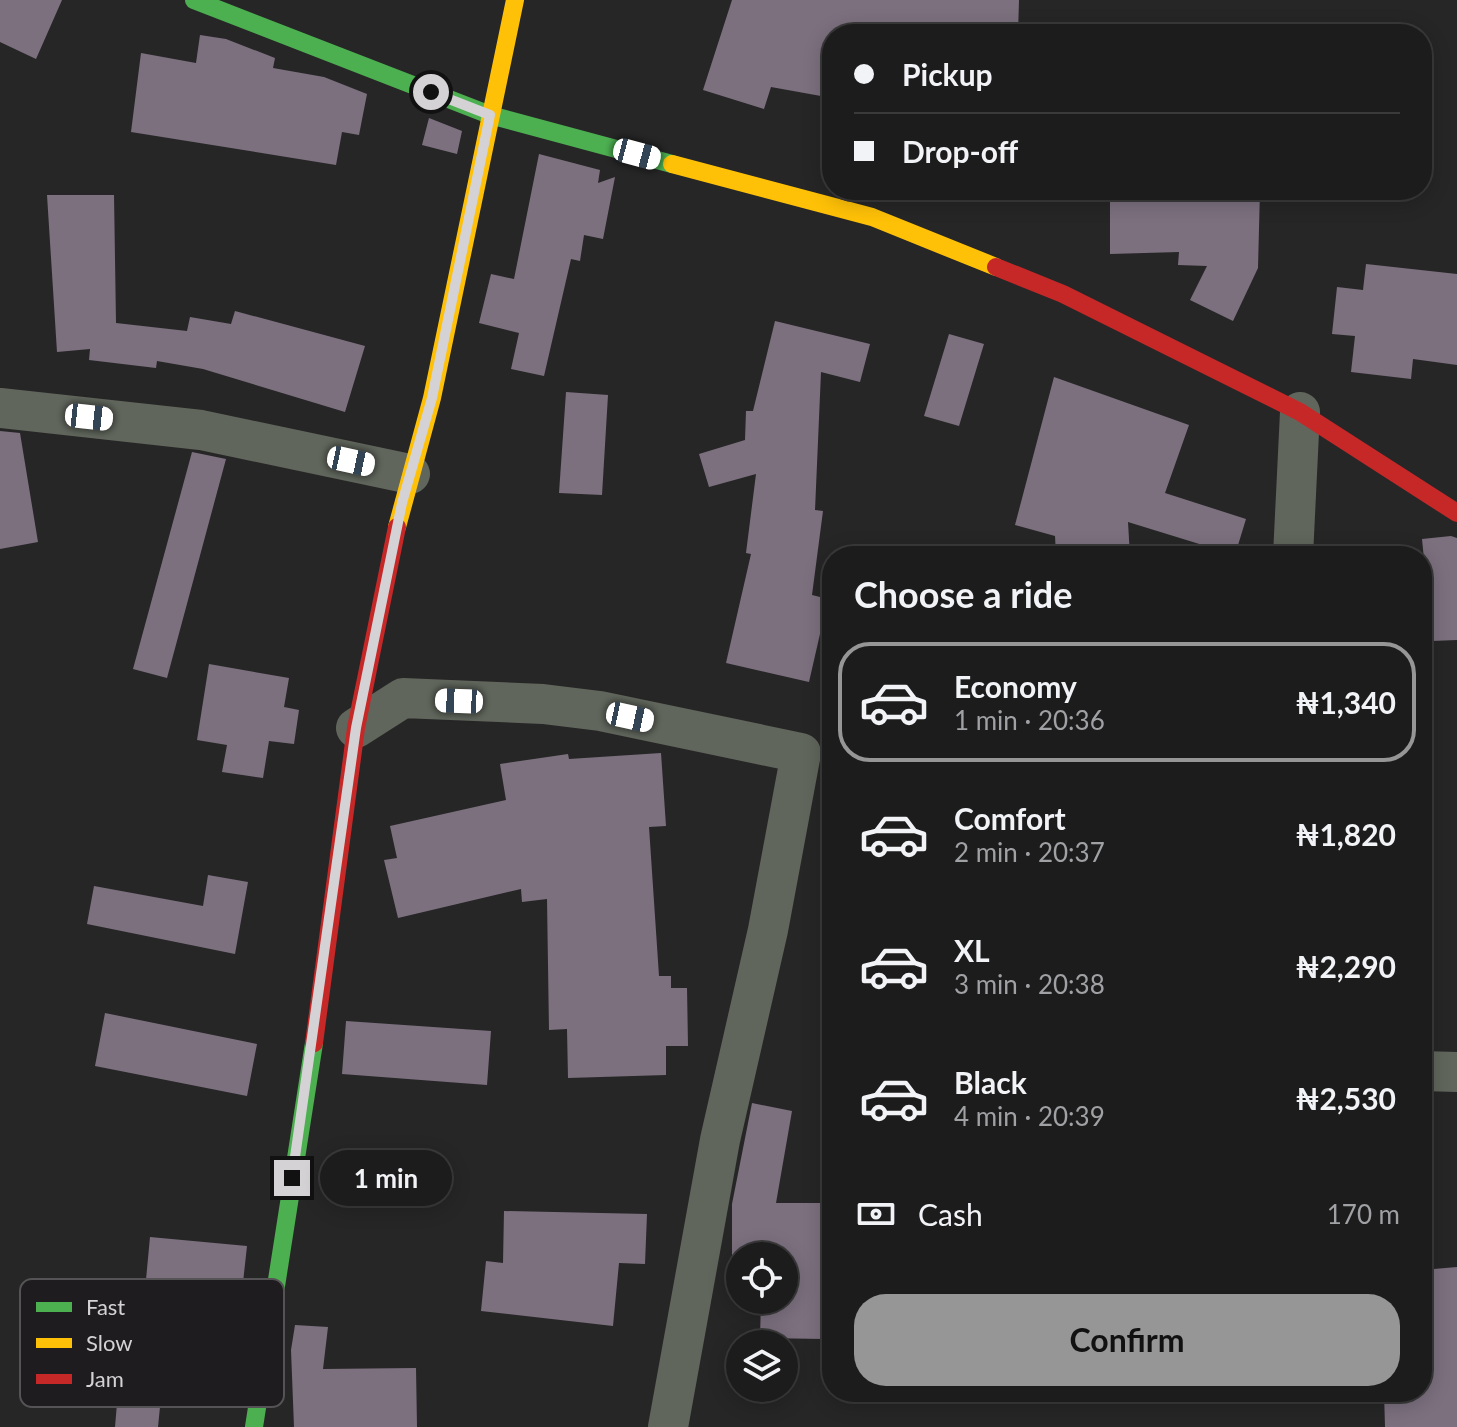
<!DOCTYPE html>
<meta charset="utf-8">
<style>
body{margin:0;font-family:Lato,sans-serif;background:#2a292a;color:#f1f3f6;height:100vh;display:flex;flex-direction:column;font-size:30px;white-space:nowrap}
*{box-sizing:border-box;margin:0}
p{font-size:26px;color:#a0a1a4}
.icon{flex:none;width:44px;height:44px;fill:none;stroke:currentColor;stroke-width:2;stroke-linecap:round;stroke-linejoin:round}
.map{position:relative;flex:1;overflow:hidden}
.panel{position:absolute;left:822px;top:546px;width:610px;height:856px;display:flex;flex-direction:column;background:#1d1c1d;border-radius:32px;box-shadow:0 4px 20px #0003,0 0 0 2px #3b3a3b}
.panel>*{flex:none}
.banner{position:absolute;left:822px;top:24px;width:610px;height:176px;border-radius:32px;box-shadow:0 4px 20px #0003,0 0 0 2px #3b3a3b;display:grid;align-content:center;height:176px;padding:0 32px;background:#1d1c1d}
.tools{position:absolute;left:726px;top:1242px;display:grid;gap:16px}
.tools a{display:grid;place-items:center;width:72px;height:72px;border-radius:50%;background:#1d1c1d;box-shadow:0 4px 20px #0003,0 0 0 2px #3b3a3b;font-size:40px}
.end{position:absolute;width:36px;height:36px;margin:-18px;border:10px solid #d4d2d4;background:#111;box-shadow:0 0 0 4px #111}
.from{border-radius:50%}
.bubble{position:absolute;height:56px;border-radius:28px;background:#1d1c1d;box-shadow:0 4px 20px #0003,0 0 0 2px #3b3a3b;font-size:26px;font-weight:700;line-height:56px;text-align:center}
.car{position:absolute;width:24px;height:48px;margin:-24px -12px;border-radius:10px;box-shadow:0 0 6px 2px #0007;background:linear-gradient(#fff 24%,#345 0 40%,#fff 0 76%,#345 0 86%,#fff 0)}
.banner b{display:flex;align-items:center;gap:28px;height:76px;font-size:30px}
.banner b+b{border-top:2px solid #3b3a3b}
.banner i{width:20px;height:20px;background:#f1f3f6}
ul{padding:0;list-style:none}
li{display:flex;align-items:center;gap:24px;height:120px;margin:0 16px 12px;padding:0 16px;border:4px solid transparent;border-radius:32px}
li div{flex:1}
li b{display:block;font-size:30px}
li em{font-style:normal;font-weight:700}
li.on{border-color:#979697}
li>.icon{width:72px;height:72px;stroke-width:1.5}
h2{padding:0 32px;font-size:36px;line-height:96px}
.pay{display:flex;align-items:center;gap:20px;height:88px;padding:0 32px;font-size:30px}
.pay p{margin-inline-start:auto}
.cta{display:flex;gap:16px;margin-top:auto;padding:16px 32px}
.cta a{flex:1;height:92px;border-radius:32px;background:#979697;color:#111;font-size:32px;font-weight:700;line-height:92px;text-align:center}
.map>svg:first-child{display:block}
</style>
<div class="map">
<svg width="1457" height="1427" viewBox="0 0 1457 1427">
<rect width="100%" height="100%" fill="#272627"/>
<path fill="#7c707f" d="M 0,0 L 62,0 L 36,59 L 0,42 Z
M 732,0 L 1019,0 L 1018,34 L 832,34 L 832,98 L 771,87 L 764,109 L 703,90 Z
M 200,35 L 226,39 L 275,58 L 273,68 L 324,77 L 367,94 L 359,135 L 342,132 L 336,165 L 131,132 L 141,53 L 196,63 Z
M 429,118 L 462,131 L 457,154 L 422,145 Z
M 539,154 L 600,170 L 598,183 L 615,177 L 603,239 L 584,235 L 580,261 L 571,259 L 544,376 L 511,369 L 519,333 L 479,323 L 491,274 L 514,279 Z
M 1110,190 L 1260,190 L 1258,268 L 1233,321 L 1190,300 L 1207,266 L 1178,265 L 1179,252 L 1110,254 Z
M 47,195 L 114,195 L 116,323 L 187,331 L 190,317 L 231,324 L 235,311 L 365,346 L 345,412 L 203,369 L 157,361 L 156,368 L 89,360 L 90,349 L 57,352 Z
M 1366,264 L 1457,274 L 1457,365 L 1413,359 L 1411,379 L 1351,372 L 1355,336 L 1332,334 L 1337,287 L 1363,290 Z
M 775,321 L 870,344 L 860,382 L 821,372 L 815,510 L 823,511 L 812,595 L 828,599 L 809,682 L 726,663 L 751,554 L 746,553 L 756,474 L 709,487 L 699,454 L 745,440 L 746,411 L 753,411 Z
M 949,334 L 984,344 L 959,426 L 924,416 Z
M 1054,377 L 1189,425 L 1165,493 L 1246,519 L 1235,555 L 1128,522 L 1130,556 L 1056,556 L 1055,536 L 1015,525 Z
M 566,392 L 608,395 L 602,495 L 559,493 Z
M 0,431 L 20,433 L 38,542 L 0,549 Z
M 192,452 L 226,459 L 167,678 L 133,669 Z
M 1451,536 L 1457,538 L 1457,640 L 1432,641 L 1422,539 Z
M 209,664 L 289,678 L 284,707 L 299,710 L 294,744 L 269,741 L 263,778 L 222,772 L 227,745 L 197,740 Z
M 661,753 L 666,826 L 649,827 L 659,976 L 671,976 L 671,988 L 687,988 L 688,1046 L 666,1046 L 666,1075 L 568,1078 L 567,1029 L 549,1030 L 547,899 L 522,902 L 521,889 L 398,918 L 384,860 L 397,858 L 390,826 L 506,800 L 500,764 L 568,754 L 569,759 Z
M 208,875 L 248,882 L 235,954 L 87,924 L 94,886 L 203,906 Z
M 105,1013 L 257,1044 L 247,1096 L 95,1066 Z
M 346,1021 L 491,1031 L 487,1085 L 342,1074 Z
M 752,1103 L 792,1111 L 776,1203 L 832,1203 L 832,1271 L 825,1271 L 824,1339 L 760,1338 L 761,1300 L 784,1300 L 784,1256 L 740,1256 L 740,1271 L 732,1271 L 732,1204 Z
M 504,1211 L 647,1214 L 645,1264 L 619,1263 L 613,1326 L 481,1311 L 486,1261 L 503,1263 Z
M 150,1237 L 247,1246 L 239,1319 L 219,1317 L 218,1340 L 167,1336 L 158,1427 L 115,1427 L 119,1380 L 95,1383 L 89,1319 L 143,1312 Z
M 1457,1267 L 1457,1427 L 1385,1427 L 1384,1392 L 1422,1392 L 1422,1270 Z
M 295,1325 L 328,1327 L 323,1369 L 416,1368 L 417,1427 L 294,1427 L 291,1350 Z"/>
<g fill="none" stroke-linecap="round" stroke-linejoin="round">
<path stroke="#60665c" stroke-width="40" d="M 0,408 L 201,430 L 410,474
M 1293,556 L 1300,412
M 356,728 L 403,698 L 543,704 L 600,711 L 801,753 L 768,930 L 720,1140 L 668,1427
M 1422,1071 L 1457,1072"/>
<path stroke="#4caf50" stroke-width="18" d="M 194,0 L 490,115 L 672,164
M 254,1427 L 314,1043"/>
<path stroke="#ffc107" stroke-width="18" d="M 672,164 L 872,217 L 996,267
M 397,527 L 432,398 L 515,0"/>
<path stroke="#c62828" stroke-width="18" d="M 996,267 L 1063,294 L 1300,412 L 1457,513
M 314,1043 L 356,728 L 397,527"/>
</g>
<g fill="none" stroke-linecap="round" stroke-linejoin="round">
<path stroke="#d4d2d4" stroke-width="10" d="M 292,1178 L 356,728 L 402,503 L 432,398 L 490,115 L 431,92"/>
</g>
<rect x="20" y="1279" width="264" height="128" rx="12" fill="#1e1c1e" stroke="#555355" stroke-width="2"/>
<rect x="36" y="1302" width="36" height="10" fill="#4caf50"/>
<rect x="36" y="1338" width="36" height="10" fill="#ffc107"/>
<rect x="36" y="1374" width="36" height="10" fill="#c62828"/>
<g font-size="22" fill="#d4d2d4">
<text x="86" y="1315">Fast</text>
<text x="86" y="1351">Slow</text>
<text x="86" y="1387">Jam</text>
</g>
</svg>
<div class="tools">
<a><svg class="icon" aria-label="locate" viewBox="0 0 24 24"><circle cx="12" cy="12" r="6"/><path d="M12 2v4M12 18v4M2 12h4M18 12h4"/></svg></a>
<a><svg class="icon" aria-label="layers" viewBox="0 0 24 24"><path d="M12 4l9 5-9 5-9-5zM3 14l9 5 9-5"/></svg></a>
</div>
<i class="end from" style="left:431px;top:92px"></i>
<i class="end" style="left:292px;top:1178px"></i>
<div class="bubble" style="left:320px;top:1150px;width:132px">1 min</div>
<i class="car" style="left:637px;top:154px;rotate:105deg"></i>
<i class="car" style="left:89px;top:417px;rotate:96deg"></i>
<i class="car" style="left:351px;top:461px;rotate:102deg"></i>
<i class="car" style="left:459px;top:701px;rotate:272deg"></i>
<i class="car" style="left:630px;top:717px;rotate:102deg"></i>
<div class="banner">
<b><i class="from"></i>Pickup</b>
<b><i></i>Drop-off</b>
</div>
<section class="panel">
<h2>Choose a ride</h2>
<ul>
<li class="on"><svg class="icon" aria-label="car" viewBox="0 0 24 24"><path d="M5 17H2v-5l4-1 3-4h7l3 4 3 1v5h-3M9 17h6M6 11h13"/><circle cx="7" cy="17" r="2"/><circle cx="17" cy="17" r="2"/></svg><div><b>Economy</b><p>1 min · 20:36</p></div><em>₦1,340</em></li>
<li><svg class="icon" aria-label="car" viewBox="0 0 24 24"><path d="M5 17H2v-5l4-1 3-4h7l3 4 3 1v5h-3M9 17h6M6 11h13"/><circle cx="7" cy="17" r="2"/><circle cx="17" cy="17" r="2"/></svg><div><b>Comfort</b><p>2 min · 20:37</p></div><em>₦1,820</em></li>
<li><svg class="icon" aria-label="car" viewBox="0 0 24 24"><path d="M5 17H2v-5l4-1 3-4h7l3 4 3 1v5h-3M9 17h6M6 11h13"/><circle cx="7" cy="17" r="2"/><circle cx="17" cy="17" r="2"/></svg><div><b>XL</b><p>3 min · 20:38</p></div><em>₦2,290</em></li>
<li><svg class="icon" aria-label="car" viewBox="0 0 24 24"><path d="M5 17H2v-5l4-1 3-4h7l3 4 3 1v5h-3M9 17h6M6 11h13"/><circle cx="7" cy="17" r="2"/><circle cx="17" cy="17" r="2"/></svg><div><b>Black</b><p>4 min · 20:39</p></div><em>₦2,530</em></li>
</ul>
<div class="pay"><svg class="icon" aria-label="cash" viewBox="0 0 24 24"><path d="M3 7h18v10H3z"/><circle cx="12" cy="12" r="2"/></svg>Cash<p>170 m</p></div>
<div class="cta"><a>Confirm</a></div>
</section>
</div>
